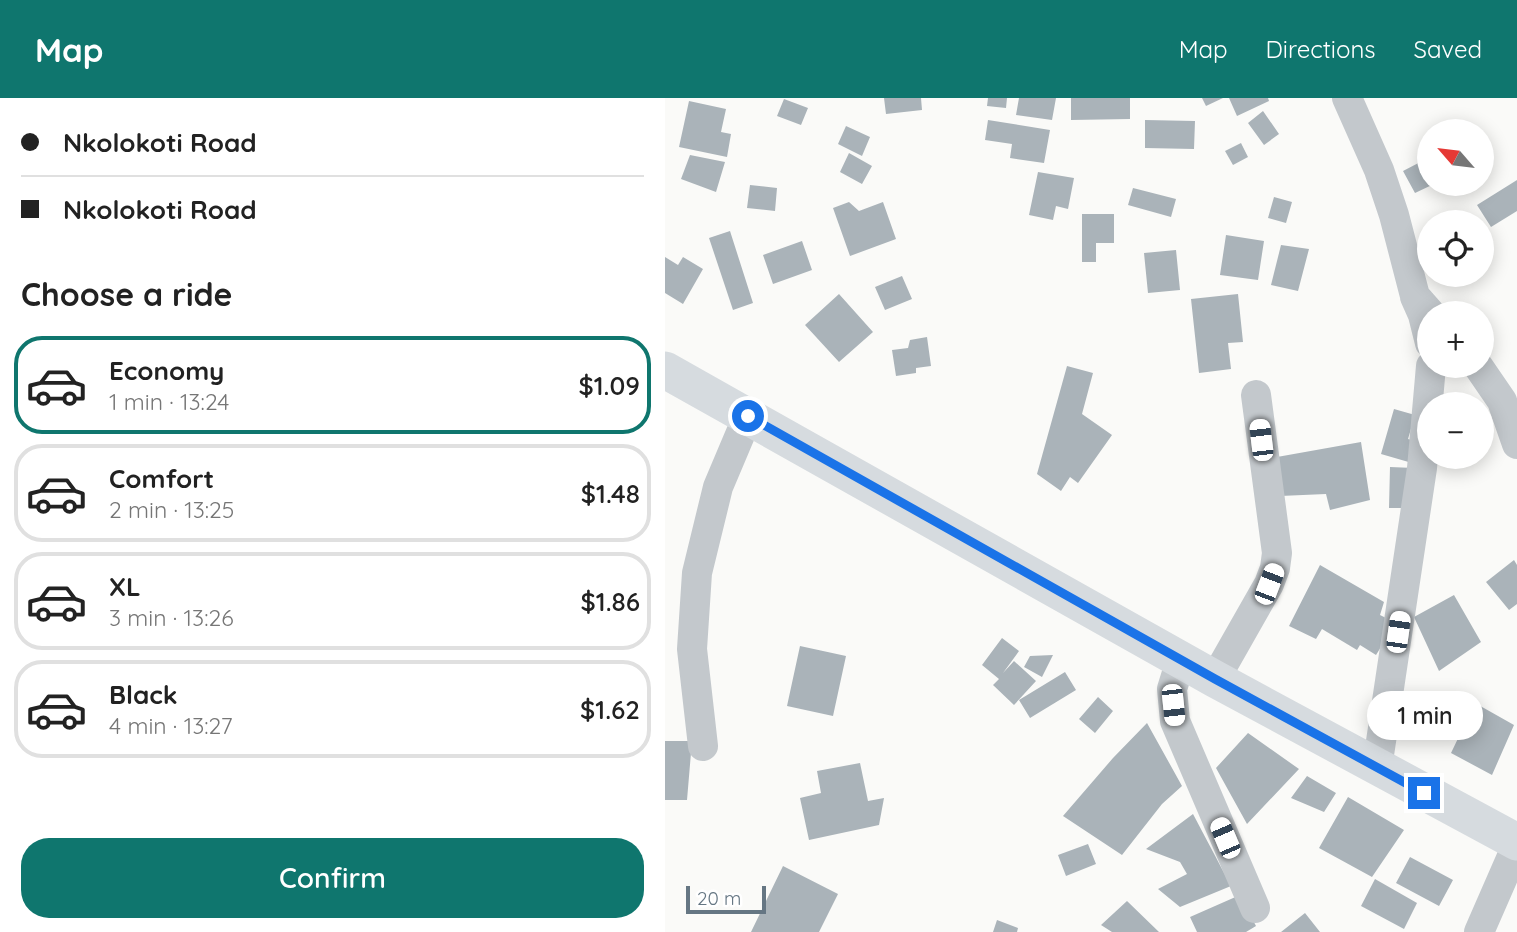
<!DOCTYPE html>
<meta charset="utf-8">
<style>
body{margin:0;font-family:Quicksand,sans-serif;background:#f6f6f6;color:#222;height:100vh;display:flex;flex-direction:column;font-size:26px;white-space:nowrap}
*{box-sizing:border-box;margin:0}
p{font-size:23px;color:#767676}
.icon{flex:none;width:38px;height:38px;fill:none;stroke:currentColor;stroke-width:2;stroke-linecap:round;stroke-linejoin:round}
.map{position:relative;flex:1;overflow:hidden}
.details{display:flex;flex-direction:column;background:#fff;width:665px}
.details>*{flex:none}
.guide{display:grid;align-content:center;height:154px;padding:0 21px;background:#fff}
.needle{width:46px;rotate:298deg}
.tools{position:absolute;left:752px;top:21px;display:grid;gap:14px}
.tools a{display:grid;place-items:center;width:77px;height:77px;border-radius:50%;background:#fff;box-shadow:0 4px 18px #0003;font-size:35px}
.scale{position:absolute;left:21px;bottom:18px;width:80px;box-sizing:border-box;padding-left:7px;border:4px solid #657683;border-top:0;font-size:19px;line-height:24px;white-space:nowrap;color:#657683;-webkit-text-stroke:5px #fff;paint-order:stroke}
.end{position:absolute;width:32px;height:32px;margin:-16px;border:9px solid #1a73e8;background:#fff;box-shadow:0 0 0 4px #fff}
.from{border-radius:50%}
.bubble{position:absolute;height:49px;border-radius:24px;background:#fff;box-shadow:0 4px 18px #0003;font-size:23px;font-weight:600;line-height:49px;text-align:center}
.car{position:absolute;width:21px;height:42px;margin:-21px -10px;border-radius:9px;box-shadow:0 0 5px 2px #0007;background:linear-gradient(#fff 24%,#345 0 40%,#fff 0 76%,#345 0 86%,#fff 0)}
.guide b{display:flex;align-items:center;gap:24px;height:66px;font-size:26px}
.guide b+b{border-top:2px solid #e0e0e0}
.guide i{width:18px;height:18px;background:#222}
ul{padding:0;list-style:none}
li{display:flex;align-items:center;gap:21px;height:98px;margin:0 14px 10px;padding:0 7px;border:4px solid #e0e0e0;border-radius:28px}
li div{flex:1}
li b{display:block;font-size:26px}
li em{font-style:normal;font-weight:600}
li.current{border-color:#0f766e}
li>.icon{width:63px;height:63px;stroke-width:1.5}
h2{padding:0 21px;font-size:32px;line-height:84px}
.button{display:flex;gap:14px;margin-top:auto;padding:14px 21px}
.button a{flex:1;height:80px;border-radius:28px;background:#0f766e;color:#fff;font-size:28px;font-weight:600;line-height:80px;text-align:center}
header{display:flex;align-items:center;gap:42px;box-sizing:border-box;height:98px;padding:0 35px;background:#0f766e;color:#fff}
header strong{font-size:33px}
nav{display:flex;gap:38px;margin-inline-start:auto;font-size:24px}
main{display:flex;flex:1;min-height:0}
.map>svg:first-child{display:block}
</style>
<header>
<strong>Map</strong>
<nav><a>Map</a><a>Directions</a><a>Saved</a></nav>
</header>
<main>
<section class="details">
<div class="guide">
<b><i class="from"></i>Nkolokoti Road</b>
<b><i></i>Nkolokoti Road</b>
</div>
<h2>Choose a ride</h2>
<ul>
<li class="current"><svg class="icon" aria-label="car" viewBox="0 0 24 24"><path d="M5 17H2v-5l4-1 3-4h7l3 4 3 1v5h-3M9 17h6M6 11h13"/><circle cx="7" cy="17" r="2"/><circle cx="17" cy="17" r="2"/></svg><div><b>Economy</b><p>1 min · 13:24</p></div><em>$1.09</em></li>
<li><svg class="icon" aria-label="car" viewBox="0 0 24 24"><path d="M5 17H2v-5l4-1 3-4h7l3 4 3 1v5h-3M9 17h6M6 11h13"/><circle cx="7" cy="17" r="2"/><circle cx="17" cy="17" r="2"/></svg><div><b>Comfort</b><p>2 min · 13:25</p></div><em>$1.48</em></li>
<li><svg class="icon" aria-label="car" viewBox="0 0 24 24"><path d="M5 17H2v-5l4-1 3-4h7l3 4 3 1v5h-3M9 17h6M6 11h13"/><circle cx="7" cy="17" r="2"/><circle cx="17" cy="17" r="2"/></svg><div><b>XL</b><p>3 min · 13:26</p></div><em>$1.86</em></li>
<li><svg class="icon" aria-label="car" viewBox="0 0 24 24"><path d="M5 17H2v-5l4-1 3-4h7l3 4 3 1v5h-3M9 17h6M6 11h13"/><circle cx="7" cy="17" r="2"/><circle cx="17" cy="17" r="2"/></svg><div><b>Black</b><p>4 min · 13:27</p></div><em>$1.62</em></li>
</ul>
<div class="button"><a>Confirm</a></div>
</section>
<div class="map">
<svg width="852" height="834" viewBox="0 0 852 834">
<rect width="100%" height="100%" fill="#fafaf8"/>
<path fill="#aab3b9" d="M 219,0 L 256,0 L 257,12 L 221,16 Z
M 323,0 L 342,0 L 341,10 L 322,8 Z
M 354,0 L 391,0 L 387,22 L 351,17 Z
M 406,0 L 465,0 L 465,21 L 406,22 Z
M 537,0 L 558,0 L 541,8 Z
M 564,0 L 603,0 L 604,3 L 572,18 Z
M 119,1 L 143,10 L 136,27 L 112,18 Z
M 24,3 L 61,11 L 56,34 L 66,36 L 62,59 L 14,49 Z
M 598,13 L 614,36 L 599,47 L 583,25 Z
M 323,22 L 385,32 L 379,65 L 345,60 L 347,46 L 320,42 Z
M 480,22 L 530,23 L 529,51 L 480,50 Z
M 181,28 L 205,39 L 197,58 L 173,46 Z
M 576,45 L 583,59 L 568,67 L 560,53 Z
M 184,55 L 207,68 L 197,86 L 175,74 Z
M 25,57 L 60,64 L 51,94 L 16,81 Z
M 765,59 L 765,86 L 769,86 L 750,95 L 738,73 Z
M 373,74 L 409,80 L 403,111 L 391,108 L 388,122 L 364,117 Z
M 852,82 L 852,113 L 826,129 L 812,107 Z
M 85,87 L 112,90 L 110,113 L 82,110 Z
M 468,90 L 511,101 L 506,119 L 463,107 Z
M 609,99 L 627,104 L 621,125 L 603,120 Z
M 184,104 L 194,113 L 218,104 L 231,141 L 185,158 L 168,110 Z
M 417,116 L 449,116 L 449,145 L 431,145 L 431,164 L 417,164 Z
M 65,133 L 88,205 L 68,212 L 44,140 Z
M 561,137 L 599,143 L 593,182 L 555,177 Z
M 137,143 L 147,172 L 108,186 L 98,157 Z
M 616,147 L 644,151 L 633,193 L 606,187 Z
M 511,152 L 515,192 L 483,195 L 479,155 Z
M 0,159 L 13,167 L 18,159 L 38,171 L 18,206 L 0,195 Z
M 237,178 L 247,201 L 220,212 L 210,189 Z
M 174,196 L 208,234 L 174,264 L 140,227 Z
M 573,196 L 578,244 L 563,245 L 566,271 L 534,275 L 526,201 Z
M 262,239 L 266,268 L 251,270 L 251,275 L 231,278 L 227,252 L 243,250 L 245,242 Z
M 402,268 L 428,275 L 417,316 L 447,337 L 413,385 L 405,379 L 396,393 L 372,376 Z
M 729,311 L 750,317 L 743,341 L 753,344 L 747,365 L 716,356 Z
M 696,344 L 705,402 L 665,412 L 661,396 L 615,398 L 612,359 Z
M 725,369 L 749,370 L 748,410 L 724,410 Z
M 849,462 L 852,467 L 852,506 L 844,512 L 821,484 Z
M 655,467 L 719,504 L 715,517 L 731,525 L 711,557 L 695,547 L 692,552 L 657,531 L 651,541 L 624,528 Z
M 789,497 L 816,544 L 774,573 L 749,519 Z
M 337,540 L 354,553 L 338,575 L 349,563 L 371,583 L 349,607 L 328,587 L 334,581 L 317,567 Z
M 135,548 L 181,558 L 168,618 L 122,608 Z
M 388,557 L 377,579 L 359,569 L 365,558 Z
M 400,574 L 411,592 L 365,620 L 354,602 Z
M 433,599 L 448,613 L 430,635 L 414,621 Z
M 810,605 L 849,627 L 827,677 L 786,655 Z
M 482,625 L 517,688 L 497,706 L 457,757 L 398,718 L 448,660 Z
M 583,635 L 634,671 L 582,726 L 551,670 Z
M 0,643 L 27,643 L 22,702 L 0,702 Z
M 195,665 L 203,703 L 219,700 L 214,727 L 144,742 L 135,700 L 156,695 L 152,673 Z
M 642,678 L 671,695 L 659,714 L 626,700 Z
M 683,699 L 739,732 L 707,779 L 654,750 Z
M 528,716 L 566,788 L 515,809 L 493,791 L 522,776 L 515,764 L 481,751 Z
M 423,746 L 431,766 L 401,778 L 393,757 Z
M 745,759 L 788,782 L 774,808 L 731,785 Z
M 118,768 L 173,796 L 154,834 L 86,834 Z
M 710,781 L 752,805 L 739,831 L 696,808 Z
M 575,797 L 591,828 L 581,834 L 532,834 L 525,819 Z
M 462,803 L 494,834 L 447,834 L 436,827 Z
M 640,815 L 655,834 L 616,834 Z
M 332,822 L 353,830 L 352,834 L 328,834 Z"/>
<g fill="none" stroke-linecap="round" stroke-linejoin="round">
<path stroke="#c3c8cc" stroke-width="30" d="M 682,0 L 714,72 L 729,117 L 750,198 L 765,215
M 750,199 L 758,217 L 765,245
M 813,268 L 837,303 L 852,346
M 516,562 L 507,591 L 510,623 L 590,810
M 550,581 L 604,486 L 610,470 L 612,455 L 591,297
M 38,648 L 27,551 L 32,475 L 53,389 L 83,318
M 712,670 L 757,370 L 766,268
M 814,834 L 852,747"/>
<path stroke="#d6dbdf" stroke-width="37" d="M 0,272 L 550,581 L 852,744"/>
</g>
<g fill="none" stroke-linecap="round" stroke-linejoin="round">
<path stroke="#1a73e8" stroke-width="9" d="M 83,318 L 550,581 L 759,695"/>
</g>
</svg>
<div class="tools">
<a><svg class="needle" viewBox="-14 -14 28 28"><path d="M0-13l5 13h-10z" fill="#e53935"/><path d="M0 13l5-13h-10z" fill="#767676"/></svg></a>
<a><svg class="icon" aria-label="locate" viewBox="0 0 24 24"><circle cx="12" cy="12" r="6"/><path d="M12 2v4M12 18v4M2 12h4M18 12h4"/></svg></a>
<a>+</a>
<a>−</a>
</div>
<div class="scale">20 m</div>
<i class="end from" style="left:83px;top:318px"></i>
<i class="end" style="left:759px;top:695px"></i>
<div class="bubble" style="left:702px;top:593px;width:116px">1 min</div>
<i class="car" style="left:596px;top:342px;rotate:353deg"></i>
<i class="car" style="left:604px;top:486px;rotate:21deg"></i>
<i class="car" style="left:733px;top:534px;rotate:8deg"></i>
<i class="car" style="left:508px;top:607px;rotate:174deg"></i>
<i class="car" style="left:560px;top:740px;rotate:337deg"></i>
</div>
</main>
